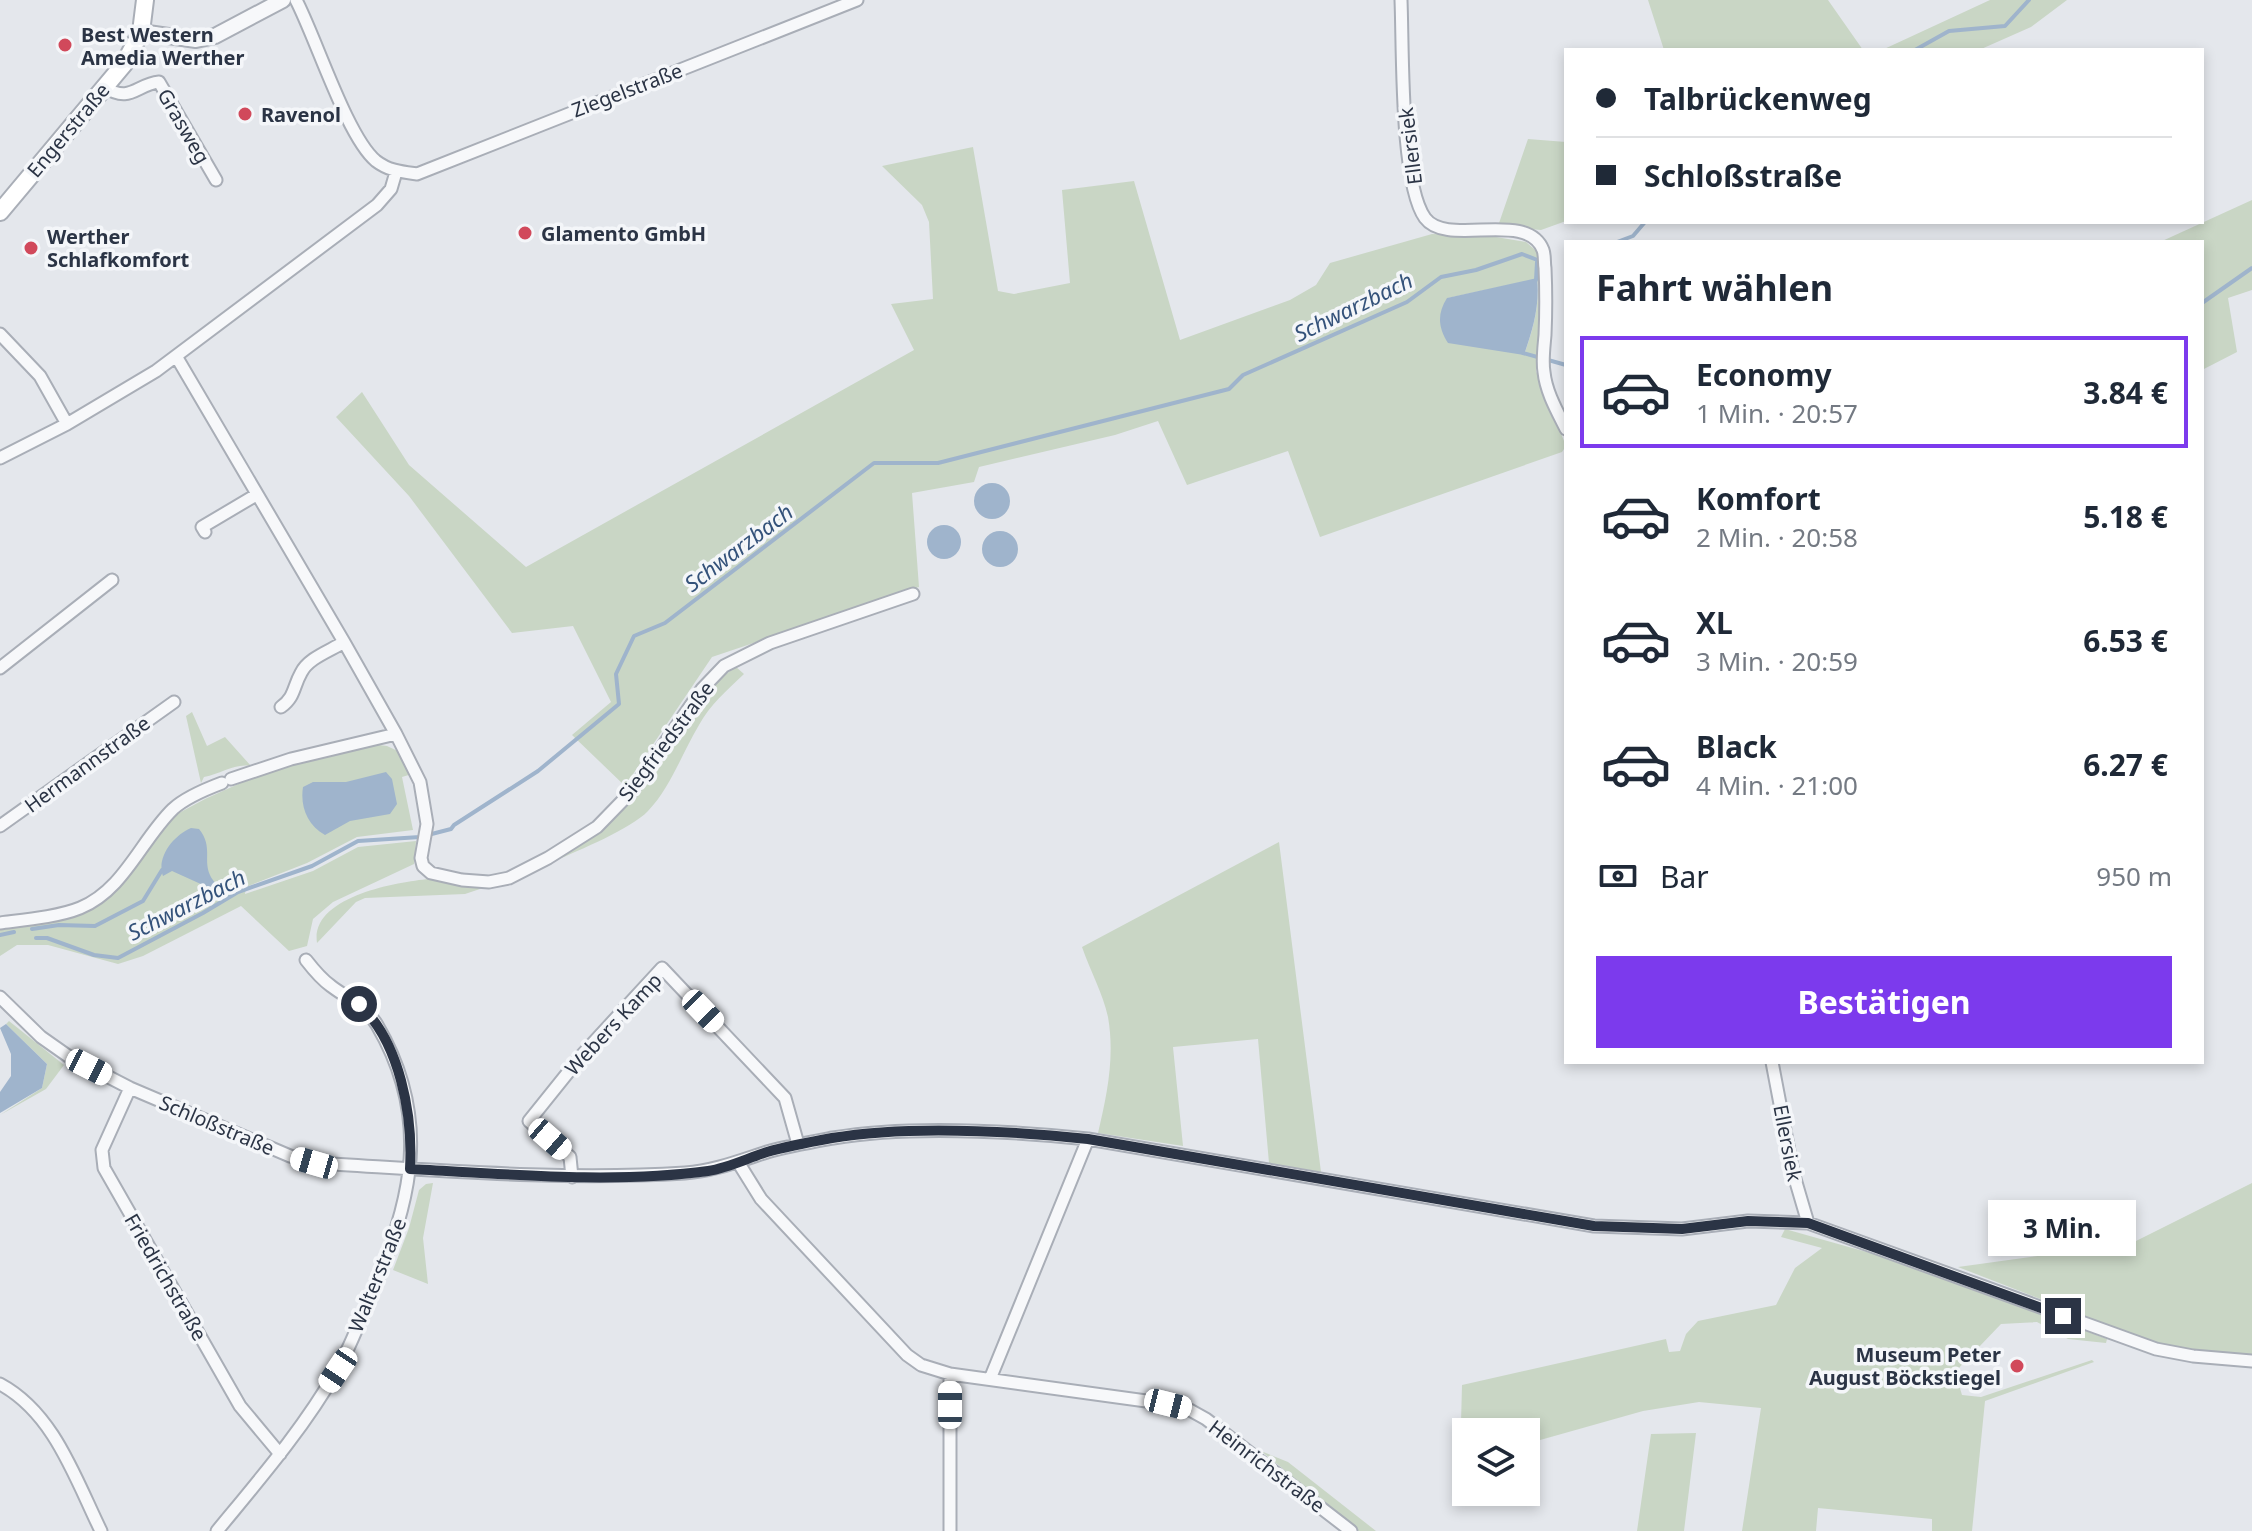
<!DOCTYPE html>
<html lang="de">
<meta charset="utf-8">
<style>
body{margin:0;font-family:"Noto Sans",sans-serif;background:#f2f2f3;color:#1f2937;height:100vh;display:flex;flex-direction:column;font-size:30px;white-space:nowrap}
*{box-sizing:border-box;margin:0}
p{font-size:26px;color:#747a83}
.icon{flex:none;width:44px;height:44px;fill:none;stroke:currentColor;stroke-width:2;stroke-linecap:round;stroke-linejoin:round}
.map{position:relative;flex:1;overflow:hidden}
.panel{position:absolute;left:1564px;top:240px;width:640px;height:824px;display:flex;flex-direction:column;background:#fff;border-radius:0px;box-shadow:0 4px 12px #0003}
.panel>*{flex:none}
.top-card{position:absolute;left:1564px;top:48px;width:640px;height:176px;border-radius:0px;box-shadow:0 4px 12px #0003;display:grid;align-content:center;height:176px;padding:0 32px;background:#fff}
.buttons{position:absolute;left:1452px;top:1418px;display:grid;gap:16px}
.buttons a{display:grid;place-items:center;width:88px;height:88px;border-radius:0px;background:#fff;box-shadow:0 4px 12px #0003;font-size:40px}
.end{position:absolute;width:36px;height:36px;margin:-18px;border:10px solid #2b3445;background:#fff;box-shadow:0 0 0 4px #fff}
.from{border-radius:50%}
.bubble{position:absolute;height:56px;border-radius:0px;background:#fff;box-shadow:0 4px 12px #0003;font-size:26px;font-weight:700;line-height:56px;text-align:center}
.car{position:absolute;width:24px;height:48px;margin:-24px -12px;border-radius:10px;box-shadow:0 0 6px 2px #0007;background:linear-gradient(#fff 24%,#345 0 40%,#fff 0 76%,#345 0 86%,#fff 0)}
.top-card b{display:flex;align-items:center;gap:28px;height:76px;font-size:30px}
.top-card b+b{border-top:2px solid #e0e1e3}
.top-card i{width:20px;height:20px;background:#1f2937}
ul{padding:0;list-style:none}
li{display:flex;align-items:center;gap:24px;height:112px;margin:0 16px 12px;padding:0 16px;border:4px solid transparent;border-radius:0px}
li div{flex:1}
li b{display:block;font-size:30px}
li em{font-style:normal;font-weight:700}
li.active{border-color:#7c3aed}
li>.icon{width:72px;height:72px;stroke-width:1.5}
h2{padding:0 32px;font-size:36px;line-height:96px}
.pay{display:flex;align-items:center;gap:20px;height:88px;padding:0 32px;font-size:30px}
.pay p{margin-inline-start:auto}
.action{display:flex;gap:16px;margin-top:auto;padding:16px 32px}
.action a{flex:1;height:92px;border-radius:0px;background:#7c3aed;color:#fff;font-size:32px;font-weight:700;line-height:92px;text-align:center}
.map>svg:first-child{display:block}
</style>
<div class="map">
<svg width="2252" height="1531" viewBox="0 0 2252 1531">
<rect width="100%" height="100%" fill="#e4e7ec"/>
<path fill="#c9d6c5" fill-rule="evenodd" d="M 1648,0 L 1828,0 L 1863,50 L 1664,50 Z
M 1990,0 L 2067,0 L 2031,27 L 1979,50 L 1882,50 Z
M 1528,139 L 1566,142 L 1566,221 L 1541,230 L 1498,226 Z
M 973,147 L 998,291 L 1014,294 L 1070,283 L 1062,190 L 1134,181 L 1180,340 L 1290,300 L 1316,285 L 1330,263 L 1432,234 L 1484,235 L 1526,242 L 1540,254 L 1543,303 L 1536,371 L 1566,446 L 1562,452 L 1320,537 L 1288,451 L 1187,485 L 1158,421 L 1115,435 L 979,467 L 974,482 L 912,493 L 919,587 L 712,657 L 625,786 L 572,735 L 611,702 L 573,626 L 512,633 L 409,496 L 336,417 L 362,392 L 409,465 L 526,567 L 914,350 L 891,304 L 933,299 L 929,222 L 922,205 L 882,166 ZM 1537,279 C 1540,306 1533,329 1524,355 L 1448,298 Z
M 2252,200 L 2252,290 L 2228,298 L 2237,352 L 2202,370 L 2202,242 L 2160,242 Z
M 736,667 L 744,674 C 727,690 710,705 699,725 C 682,753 671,787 648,811 C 631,829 579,850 555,861 L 554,859 C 585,840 614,822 637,794 C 671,753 690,696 736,667 Z
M 192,712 L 207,746 L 225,737 L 251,766 C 234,763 221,774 204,777 L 201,783 L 186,716 Z
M 371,744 L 387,746 L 402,753 L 412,774 L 402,777 L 413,830 L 357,837 L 307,863 L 246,887 L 245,894 L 313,871 L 358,847 L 416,841 L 414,864 L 333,902 L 313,919 L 307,946 L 289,951 L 241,906 L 143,956 L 118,964 L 48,945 L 17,945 L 0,956 L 0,927 L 81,911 L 116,888 L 177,814 L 205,799 L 269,770 Z
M 1279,842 L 1321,1172 L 1269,1163 L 1258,1039 L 1173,1047 L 1183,1146 L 1098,1133 C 1107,1095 1115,1057 1108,1017 C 1103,994 1090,970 1082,947 Z
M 429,879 L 489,886 L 465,894 L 365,898 L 356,902 L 317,943 C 310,897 396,882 429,879 Z
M 9,1021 L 64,1065 L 46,1089 L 0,1115 L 42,1088 L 47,1064 L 6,1024 Z
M 433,1183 L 423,1238 L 428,1284 L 393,1270 L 409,1228 L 419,1190 L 426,1184 Z
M 2252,1183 L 2252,1355 L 2199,1351 L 2157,1344 L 1958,1267 L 2132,1243 Z
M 1785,1229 L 1902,1262 L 2107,1339 L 2106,1343 L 2068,1339 L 2037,1322 L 2001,1324 L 1955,1372 L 1962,1395 L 1981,1397 L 2092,1360 L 2094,1362 L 1985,1401 L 1972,1531 L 1932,1531 L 1932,1519 L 1818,1508 L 1816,1531 L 1742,1531 L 1761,1408 L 1699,1402 L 1643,1411 L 1526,1444 L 1526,1432 L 1466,1432 L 1466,1461 L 1460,1462 L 1462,1385 L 1666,1339 L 1669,1352 L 1680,1351 L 1686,1334 L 1698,1321 L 1776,1305 L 1795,1268 L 1822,1248 L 1781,1237 Z
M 1696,1433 L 1684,1531 L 1637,1531 L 1651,1434 Z
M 1261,1451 L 1288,1462 L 1376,1531 L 1359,1531 Z"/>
<path fill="#9fb4cc" d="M 1537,278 C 1540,305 1533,329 1524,355 L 1448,343 C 1438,327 1437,314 1447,298 Z
M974 501a18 18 0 1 1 36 0a18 18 0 1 1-36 0Z
M927 542a17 17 0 1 1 34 0a17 17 0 1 1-34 0Z
M982 549a18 18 0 1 1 36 0a18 18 0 1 1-36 0Z
M 386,772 L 392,779 L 397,804 L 390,814 L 350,821 L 325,835 C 307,825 300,806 303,787 L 313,782 L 346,782 Z
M 191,828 L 199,829 C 216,850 198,864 216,884 L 214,890 L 172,871 L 163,876 C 156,857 174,835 191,828 Z
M 6,1024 L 47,1064 L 42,1088 L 0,1113 L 0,1092 L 11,1076 L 11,1054 L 0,1028 Z"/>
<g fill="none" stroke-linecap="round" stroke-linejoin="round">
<path stroke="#9fb4cc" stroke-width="4" d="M 1915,50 L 1949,31 L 2005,26 L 2029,0
M 1617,242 L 1633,236 L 1645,222
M 1536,280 L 1537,262
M 2202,303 L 2252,268
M 1523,353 L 1566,365
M 214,884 L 238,892
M 32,929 L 59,925 L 95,926 L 143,901 L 162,870
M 0,935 L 14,932
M 36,938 L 47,938 L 94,955 L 118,958 L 203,913 L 238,892 L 312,866 L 358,841 L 420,837 L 451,829 L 454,825 L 538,771 L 619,704 L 616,674 L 634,636 L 665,623 L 874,463 L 938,463 L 1229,389 L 1243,375 L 1407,302 L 1441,277 L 1476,270 L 1522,254 L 1540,261"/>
<defs>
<path id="minor" d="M 296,0 C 316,38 347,137 376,161 C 389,171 402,172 417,174 L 857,0
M 1401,0 C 1403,47 1400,183 1425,218 C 1447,248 1527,209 1543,250 C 1545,255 1544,263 1545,268 C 1546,290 1546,313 1545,335 C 1544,347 1542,361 1544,372 C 1546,392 1557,411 1566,429
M 105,87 C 130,104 137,84 159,82 L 216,180
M 0,334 L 40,376 L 67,424
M 176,356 L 344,642 L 396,734 L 420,782 L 427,824 L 421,858 L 423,866 L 431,873 L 462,880 L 489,882 L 509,878 L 548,858 L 597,827 L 632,791 L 702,689 L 724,666 L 770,643 L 913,594
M 0,458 L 67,424 L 156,371 L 377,205 L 391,189 L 396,172
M 205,532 L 202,527 L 256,495
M 0,668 L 112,580
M 281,707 C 295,697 293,687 301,673 C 308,658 330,651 344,642
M 231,779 L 291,759 L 396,734
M 0,826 L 174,702
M 0,923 C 23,920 58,917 80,908 C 124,890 141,840 173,809 C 186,797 206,789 222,783
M 0,997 L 41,1037 L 68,1056 L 130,1088 L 290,1156 L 314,1163 C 437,1170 561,1181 685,1173 C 714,1171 739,1161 767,1152 C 788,1146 811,1142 833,1138 C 910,1125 1010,1131 1088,1139 L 1594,1226 L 1682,1229 L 1748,1221 L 1808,1223 L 2156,1349 L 2193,1356 L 2252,1361
M 1772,1062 L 1793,1172 L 1808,1223
M 130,1088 L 102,1150 L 104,1168 L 240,1406 L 280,1454
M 738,1162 L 761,1199 L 907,1355 L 921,1365 L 950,1374 L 1168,1404 L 1188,1409 L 1206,1419 L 1351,1531
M 572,1177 L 570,1157 L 529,1121 L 582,1055 L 662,968 L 785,1098 L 798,1144
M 950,1374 L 950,1531
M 990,1379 L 1088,1139
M 0,1384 C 54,1413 75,1478 101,1531
M 217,1531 C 259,1480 304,1428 337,1370 C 351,1346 361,1318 372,1292 C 413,1200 431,1117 377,1025 C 365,1005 348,999 331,986 C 321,979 313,969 306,960"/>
<path id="tertiary" d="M 141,32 L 196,40 L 215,36 L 283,0"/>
<path id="secondary" d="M 0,212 L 124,64 L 141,32 L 145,0"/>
</defs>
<use href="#minor" stroke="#a9aeb7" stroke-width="15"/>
<use href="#tertiary" stroke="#a9aeb7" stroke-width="18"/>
<use href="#secondary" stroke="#a9aeb7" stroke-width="20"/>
<use href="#minor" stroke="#f7f8fa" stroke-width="11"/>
<use href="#tertiary" stroke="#f7f8fa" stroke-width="14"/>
<use href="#secondary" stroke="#fff" stroke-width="16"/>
</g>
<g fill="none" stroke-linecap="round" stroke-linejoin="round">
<path stroke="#2b3445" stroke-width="10" d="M 359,1004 C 400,1042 413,1115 410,1169 C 506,1174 613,1184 708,1171 C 728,1168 748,1158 767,1152 C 788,1146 810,1142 832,1138 C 909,1125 1010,1131 1088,1139 L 1594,1226 L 1682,1229 L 1748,1221 L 1808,1223 L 2063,1316"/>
</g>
<g fill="#d1495b" stroke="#f4f6f9" stroke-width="3">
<circle cx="65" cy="45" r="8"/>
<circle cx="245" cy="114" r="8"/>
<circle cx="525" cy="233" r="8"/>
<circle cx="31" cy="248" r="8"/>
<circle cx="2017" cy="1366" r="8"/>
</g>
<g text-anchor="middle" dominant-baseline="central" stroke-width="7" stroke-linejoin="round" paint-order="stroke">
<g font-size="20" font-weight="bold" fill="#2b3445" stroke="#f4f6f9" text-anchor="start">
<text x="81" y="34">Best Western<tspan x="81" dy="23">Amedia Werther</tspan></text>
<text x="261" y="114">Ravenol</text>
<text x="541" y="233">Glamento GmbH</text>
<text x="47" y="236">Werther<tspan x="47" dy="23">Schlafkomfort</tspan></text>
<text x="2001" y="1354" text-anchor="end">Museum Peter<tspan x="2001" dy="23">August Böckstiegel</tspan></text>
</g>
<g font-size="20" fill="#2b3445" stroke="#f4f6f9">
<text transform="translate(627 90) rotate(-21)">Ziegelstraße</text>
<text transform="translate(184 126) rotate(60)">Grasweg</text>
<text transform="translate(68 130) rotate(-50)">Engerstraße</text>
<text transform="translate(1410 146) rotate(-97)">Ellersiek</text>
<text transform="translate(666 741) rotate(-53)">Siegfriedstraße</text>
<text transform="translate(87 764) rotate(-36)">Hermannstraße</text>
<text transform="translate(613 1024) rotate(-47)">Webers Kamp</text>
<text transform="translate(217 1125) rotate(23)">Schloßstraße</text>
<text transform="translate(1788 1143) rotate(79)">Ellersiek</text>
<text transform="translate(377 1275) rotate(-68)">Walterstraße</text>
<text transform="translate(166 1277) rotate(60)">Friedrichstraße</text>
<text transform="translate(1267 1466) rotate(37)">Heinrichstraße</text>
</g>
<g font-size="22" font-style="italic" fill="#34527a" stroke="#f4f6f9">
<text transform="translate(1353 306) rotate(-26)">Schwarzbach</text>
<text transform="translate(738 547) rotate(-37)">Schwarzbach</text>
<text transform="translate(186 904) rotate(-27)">Schwarzbach</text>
</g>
</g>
</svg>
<div class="buttons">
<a><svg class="icon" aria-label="layers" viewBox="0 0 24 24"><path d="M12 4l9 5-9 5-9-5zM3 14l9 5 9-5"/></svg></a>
</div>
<i class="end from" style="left:359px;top:1004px"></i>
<i class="end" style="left:2063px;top:1316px"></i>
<div class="bubble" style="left:1988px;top:1200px;width:148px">3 Min.</div>
<i class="car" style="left:703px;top:1011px;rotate:136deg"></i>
<i class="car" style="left:89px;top:1067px;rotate:117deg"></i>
<i class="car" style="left:550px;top:1139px;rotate:131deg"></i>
<i class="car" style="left:314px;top:1163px;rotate:286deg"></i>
<i class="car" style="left:338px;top:1370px;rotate:214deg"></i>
<i class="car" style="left:1168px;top:1404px;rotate:104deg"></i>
<i class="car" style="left:950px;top:1405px;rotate:0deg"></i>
<div class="top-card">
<b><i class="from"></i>Talbrückenweg</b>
<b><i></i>Schloßstraße</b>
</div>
<section class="panel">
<h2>Fahrt wählen</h2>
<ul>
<li class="active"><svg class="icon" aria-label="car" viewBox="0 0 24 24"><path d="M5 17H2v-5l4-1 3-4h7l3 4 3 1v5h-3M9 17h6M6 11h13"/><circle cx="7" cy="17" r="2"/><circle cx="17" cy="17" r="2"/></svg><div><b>Economy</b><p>1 Min. · 20:57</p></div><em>3.84 €</em></li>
<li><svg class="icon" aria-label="car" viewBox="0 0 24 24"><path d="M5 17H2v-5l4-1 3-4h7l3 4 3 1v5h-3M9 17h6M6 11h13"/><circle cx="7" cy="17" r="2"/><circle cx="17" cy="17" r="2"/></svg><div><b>Komfort</b><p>2 Min. · 20:58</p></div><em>5.18 €</em></li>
<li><svg class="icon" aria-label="car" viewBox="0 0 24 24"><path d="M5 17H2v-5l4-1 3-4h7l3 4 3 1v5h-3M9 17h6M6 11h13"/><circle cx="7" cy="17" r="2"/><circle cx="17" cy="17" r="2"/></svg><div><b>XL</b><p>3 Min. · 20:59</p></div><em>6.53 €</em></li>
<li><svg class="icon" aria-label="car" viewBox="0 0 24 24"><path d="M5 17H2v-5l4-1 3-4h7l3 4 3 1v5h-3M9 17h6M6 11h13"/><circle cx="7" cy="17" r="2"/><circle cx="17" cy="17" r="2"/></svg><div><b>Black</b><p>4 Min. · 21:00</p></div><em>6.27 €</em></li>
</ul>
<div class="pay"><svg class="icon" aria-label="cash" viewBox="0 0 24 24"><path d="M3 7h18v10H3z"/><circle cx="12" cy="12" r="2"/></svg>Bar<p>950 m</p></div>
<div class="action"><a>Bestätigen</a></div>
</section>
</div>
